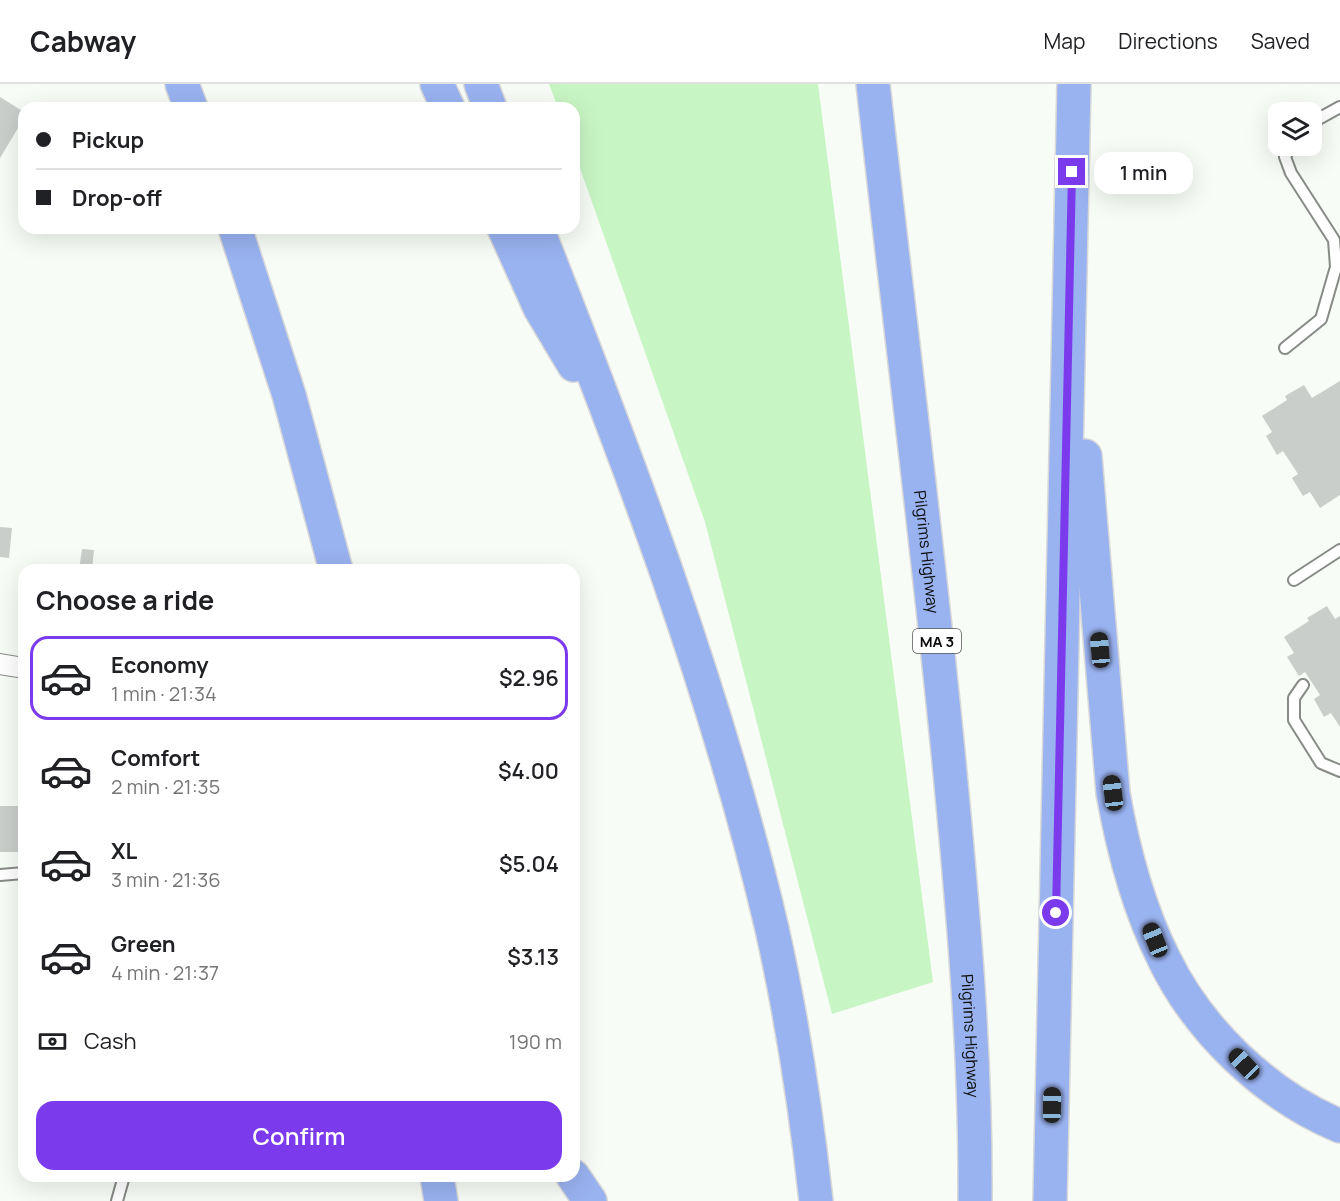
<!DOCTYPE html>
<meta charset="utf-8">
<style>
body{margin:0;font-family:Manrope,sans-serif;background:#f6f6f6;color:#202124;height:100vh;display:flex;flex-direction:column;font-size:22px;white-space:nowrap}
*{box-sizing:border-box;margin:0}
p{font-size:20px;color:#757577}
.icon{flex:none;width:33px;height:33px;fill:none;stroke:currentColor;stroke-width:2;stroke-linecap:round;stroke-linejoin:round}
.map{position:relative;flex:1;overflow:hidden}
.details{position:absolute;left:18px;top:480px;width:562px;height:618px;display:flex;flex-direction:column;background:#fff;border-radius:18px;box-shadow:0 6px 24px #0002}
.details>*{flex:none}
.hud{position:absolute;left:18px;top:18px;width:562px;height:132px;border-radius:18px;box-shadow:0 6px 24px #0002;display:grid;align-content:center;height:132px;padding:0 18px;background:#fff}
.buttons{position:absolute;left:1268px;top:18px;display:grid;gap:12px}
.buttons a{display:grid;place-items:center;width:54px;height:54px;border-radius:12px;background:#fff;box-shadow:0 6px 24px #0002;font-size:30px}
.end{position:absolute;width:27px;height:27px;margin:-14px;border:8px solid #7c3aed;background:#fff;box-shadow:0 0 0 3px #fff}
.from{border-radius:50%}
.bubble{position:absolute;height:42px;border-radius:18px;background:#fff;box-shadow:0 6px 24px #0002;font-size:20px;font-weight:600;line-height:42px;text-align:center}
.car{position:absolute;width:18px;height:36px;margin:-18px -9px;border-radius:8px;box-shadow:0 0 4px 2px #0007;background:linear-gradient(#222 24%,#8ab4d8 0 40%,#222 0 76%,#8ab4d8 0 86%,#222 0)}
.hud b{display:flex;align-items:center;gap:21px;height:57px;font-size:22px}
.hud b+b{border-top:2px solid #e0e0e0}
.hud i{width:15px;height:15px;background:#202124}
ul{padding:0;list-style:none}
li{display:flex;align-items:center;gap:18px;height:84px;margin:0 12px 9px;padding:0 6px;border:3px solid transparent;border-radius:18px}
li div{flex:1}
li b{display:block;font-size:22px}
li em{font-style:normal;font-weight:600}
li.on{border-color:#7c3aed}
li>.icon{width:54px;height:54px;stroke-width:1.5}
h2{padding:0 18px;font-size:27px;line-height:72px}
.pay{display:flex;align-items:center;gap:15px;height:66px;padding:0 18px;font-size:22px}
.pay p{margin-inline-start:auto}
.button{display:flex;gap:12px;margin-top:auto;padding:12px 18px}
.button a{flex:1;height:69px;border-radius:18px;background:#7c3aed;color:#fff;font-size:24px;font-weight:600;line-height:69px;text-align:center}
header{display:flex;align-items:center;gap:36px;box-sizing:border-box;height:84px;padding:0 30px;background:#fff;border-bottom:2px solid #e0e0e0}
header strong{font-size:28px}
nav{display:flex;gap:33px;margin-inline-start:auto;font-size:21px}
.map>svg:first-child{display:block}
</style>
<header>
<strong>Cabway</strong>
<nav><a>Map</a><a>Directions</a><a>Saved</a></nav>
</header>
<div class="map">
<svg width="1340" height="1117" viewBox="0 0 1340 1117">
<rect width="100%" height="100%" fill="#f8fcf7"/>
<path fill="#c8f5c4" d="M 549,0 L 818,0 L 933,898 L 832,930 L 705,438 L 575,70 L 574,24 L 558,24 Z"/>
<path fill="#caceca" d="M 0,13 L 24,28 L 24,34 L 0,74 Z
M 1340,297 L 1340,411 L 1320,424 L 1310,408 L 1303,412 L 1292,394 L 1298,390 L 1283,367 L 1277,371 L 1266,352 L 1272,348 L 1262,332 L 1287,316 L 1285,312 L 1304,301 L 1312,314 Z
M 0,443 L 12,444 L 9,474 L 0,473 Z
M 82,465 L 94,466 L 92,486 L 79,486 Z
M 1327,522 L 1335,535 L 1340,532 L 1340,643 L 1331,629 L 1324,633 L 1314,615 L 1320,611 L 1305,588 L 1299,592 L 1287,573 L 1294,569 L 1284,553 L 1309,537 L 1307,534 Z
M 0,722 L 24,722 L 24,768 L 0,768 Z"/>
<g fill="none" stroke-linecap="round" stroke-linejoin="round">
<defs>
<path id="service" d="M 1311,39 L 1340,23
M 1285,264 L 1321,235 L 1336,183 L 1334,156 L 1291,89 L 1285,73 L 1290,62
M 1294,496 L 1340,466
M 1303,601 L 1294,614 L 1294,636 L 1321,679 L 1340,687
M 0,791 L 24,789
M 117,1117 L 124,1092"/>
<path id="minor" d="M 0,580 L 24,584"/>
<g id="motorway">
<path d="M 182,0 L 191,24"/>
<path d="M 437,0 L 448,24"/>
<path d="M 481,0 L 490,24"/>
<path id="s1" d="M 873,0 C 898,226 927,452 949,678 C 963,824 976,970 975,1117"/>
<path d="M 235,144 L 289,311 L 336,486"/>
<path d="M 504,144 L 540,224 L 574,281"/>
<path d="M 537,144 C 627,373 716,605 772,845 C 792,934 806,1026 816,1117"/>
<path d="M 1085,372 L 1113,709 C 1123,766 1138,823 1164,875 C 1199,947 1266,1011 1340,1042"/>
<path d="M 437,1092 L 441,1117"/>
<path d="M 573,1092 L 590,1117"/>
<path d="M 1050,1117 L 1074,0"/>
</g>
</defs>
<use href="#service" stroke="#878b86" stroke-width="14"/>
<use href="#minor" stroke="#878b86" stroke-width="22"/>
<use href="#motorway" stroke="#d8d8d8" stroke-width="36"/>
<use href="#service" stroke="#fff" stroke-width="10"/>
<use href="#minor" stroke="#fff" stroke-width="20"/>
<use href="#motorway" stroke="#99b2f0" stroke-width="33"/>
</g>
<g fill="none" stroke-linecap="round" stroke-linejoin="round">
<path stroke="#7c3aed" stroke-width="8" d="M 1056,829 L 1072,88"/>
</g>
<g text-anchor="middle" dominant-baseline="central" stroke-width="6" stroke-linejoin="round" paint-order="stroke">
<rect fill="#fff" stroke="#545654" stroke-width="1.5" x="913" y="545" width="48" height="24" rx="4.5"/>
<g font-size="15" font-weight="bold" fill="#0b0d0b">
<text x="937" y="557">MA 3</text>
</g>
<g font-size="16" fill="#0b0d0b" stroke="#fff">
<text stroke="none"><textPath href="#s1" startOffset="471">Pilgrims Highway</textPath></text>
<text stroke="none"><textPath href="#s1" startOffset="957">Pilgrims Highway</textPath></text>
</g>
</g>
</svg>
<div class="buttons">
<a><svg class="icon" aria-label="layers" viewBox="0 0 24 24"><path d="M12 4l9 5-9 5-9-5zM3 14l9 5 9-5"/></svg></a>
</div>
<i class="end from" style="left:1056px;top:829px"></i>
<i class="end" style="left:1072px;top:88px"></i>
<div class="bubble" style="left:1094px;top:68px;width:99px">1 min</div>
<i class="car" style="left:1100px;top:566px;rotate:355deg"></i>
<i class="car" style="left:1113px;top:709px;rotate:353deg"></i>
<i class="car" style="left:1155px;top:856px;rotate:338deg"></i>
<i class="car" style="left:1244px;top:980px;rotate:316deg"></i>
<i class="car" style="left:1052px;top:1021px;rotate:1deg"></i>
<div class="hud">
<b><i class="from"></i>Pickup</b>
<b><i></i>Drop-off</b>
</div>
<section class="details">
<h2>Choose a ride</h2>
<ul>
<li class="on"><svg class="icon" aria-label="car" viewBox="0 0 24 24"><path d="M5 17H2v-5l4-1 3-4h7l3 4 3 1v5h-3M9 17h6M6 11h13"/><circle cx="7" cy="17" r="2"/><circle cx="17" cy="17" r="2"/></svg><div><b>Economy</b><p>1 min · 21:34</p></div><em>$2.96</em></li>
<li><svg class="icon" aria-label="car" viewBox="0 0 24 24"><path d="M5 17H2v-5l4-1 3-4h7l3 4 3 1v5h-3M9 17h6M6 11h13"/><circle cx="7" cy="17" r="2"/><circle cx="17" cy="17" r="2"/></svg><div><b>Comfort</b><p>2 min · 21:35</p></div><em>$4.00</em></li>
<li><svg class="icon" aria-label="car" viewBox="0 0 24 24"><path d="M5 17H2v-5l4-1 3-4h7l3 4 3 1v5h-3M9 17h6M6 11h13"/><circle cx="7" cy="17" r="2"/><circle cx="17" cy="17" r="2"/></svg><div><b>XL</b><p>3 min · 21:36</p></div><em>$5.04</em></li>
<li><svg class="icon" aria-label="car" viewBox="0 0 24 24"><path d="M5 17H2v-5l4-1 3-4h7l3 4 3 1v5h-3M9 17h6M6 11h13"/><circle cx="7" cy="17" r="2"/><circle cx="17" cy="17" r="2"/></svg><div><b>Green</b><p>4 min · 21:37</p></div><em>$3.13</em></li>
</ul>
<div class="pay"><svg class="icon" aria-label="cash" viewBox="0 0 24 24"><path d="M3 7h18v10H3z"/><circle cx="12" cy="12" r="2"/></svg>Cash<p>190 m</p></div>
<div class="button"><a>Confirm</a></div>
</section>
</div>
